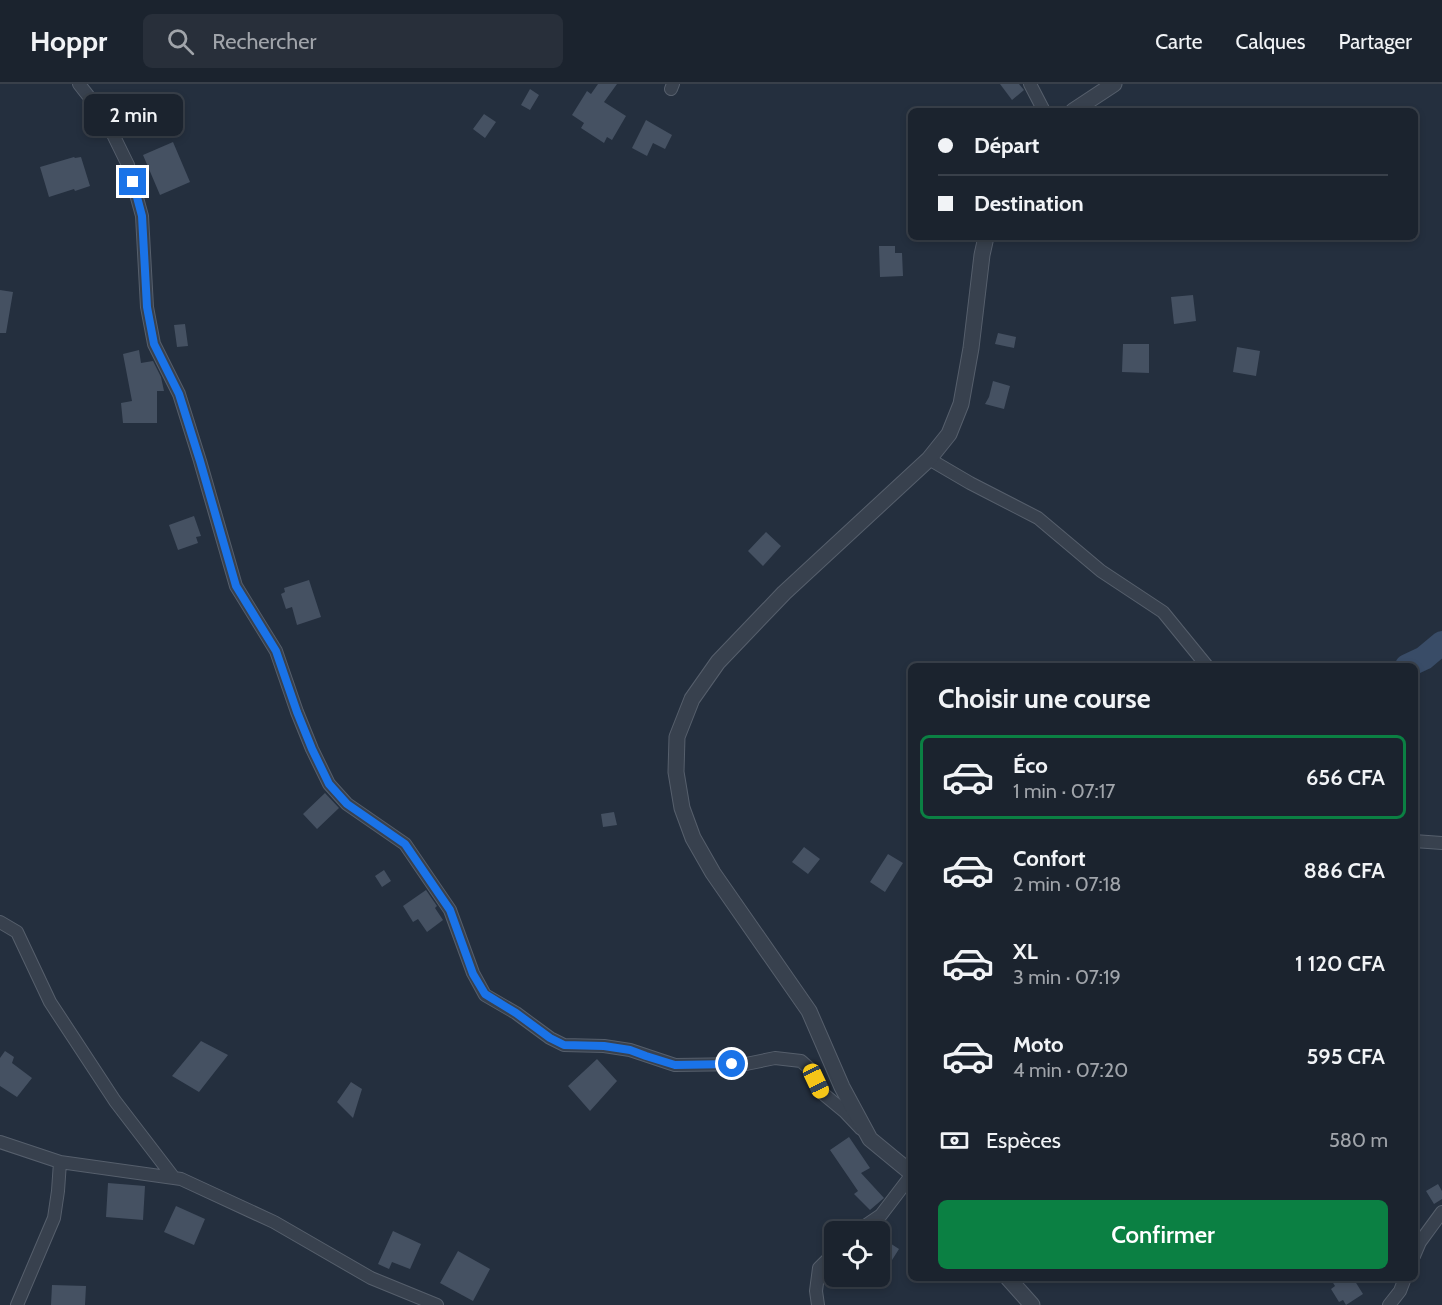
<!DOCTYPE html>
<html lang="fr">
<meta charset="utf-8">
<style>
body{margin:0;font-family:Cabin,sans-serif;background:#282f3a;color:#f1f3f6;height:100vh;display:flex;flex-direction:column;font-size:22px;white-space:nowrap}
*{box-sizing:border-box;margin:0}
p{font-size:20px;color:#a0a4aa}
.icon{flex:none;width:33px;height:33px;fill:none;stroke:currentColor;stroke-width:2;stroke-linecap:round;stroke-linejoin:round}
.map{position:relative;flex:1;overflow:hidden}
.details{position:absolute;left:908px;top:579px;width:510px;height:618px;display:flex;flex-direction:column;background:#1b232e;border-radius:9px;box-shadow:0 3px 9px #0003,0 0 0 2px #39404a}
.details>*{flex:none}
.hud{position:absolute;left:908px;top:24px;width:510px;height:132px;border-radius:9px;box-shadow:0 3px 9px #0003,0 0 0 2px #39404a;display:grid;align-content:center;height:132px;padding:0 30px;background:#1b232e}
.fabs{position:absolute;left:824px;top:1137px;display:grid;gap:12px}
.fabs a{display:grid;place-items:center;width:66px;height:66px;border-radius:9px;background:#1b232e;box-shadow:0 3px 9px #0003,0 0 0 2px #39404a;font-size:30px}
.end{position:absolute;width:27px;height:27px;margin:-14px;border:8px solid #1a73e8;background:#fff;box-shadow:0 0 0 3px #fff}
.from{border-radius:50%}
.bubble{position:absolute;height:42px;border-radius:9px;background:#1b232e;box-shadow:0 3px 9px #0003,0 0 0 2px #39404a;font-size:20px;font-weight:600;line-height:42px;text-align:center}
.car{position:absolute;width:18px;height:36px;margin:-18px -9px;border-radius:8px;box-shadow:0 0 4px 2px #0007;background:linear-gradient(#f5c518 24%,#345 0 40%,#f5c518 0 76%,#345 0 86%,#f5c518 0)}
.hud b{display:flex;align-items:center;gap:21px;height:57px;font-size:22px}
.hud b+b{border-top:2px solid #39404a}
.hud i{width:15px;height:15px;background:#f1f3f6}
ul{padding:0;list-style:none}
li{display:flex;align-items:center;gap:18px;height:84px;margin:0 12px 9px;padding:0 18px;border:3px solid transparent;border-radius:9px}
li div{flex:1}
li b{display:block;font-size:22px}
li em{font-style:normal;font-weight:600}
li.current{border-color:#0b8043}
li>.icon{width:54px;height:54px;stroke-width:1.5}
h2{padding:0 30px;font-size:27px;line-height:72px}
.pay{display:flex;align-items:center;gap:15px;height:66px;padding:0 30px;font-size:22px}
.pay p{margin-inline-start:auto}
.primary-button{display:flex;gap:12px;margin-top:auto;padding:12px 30px}
.primary-button a{flex:1;height:69px;border-radius:9px;background:#0b8043;color:#fff;font-size:24px;font-weight:600;line-height:69px;text-align:center}
header{display:flex;align-items:center;gap:36px;box-sizing:border-box;height:84px;padding:0 30px;background:#1b232e;border-bottom:2px solid #39404a}
header strong{font-size:28px}
nav{display:flex;gap:33px;margin-inline-start:auto;font-size:21px}
.search{width:420px;height:54px;background:#282f3a;display:flex;align-items:center;gap:15px;box-sizing:border-box;padding:0 21px;border-radius:9px;color:#a0a4aa;font-size:22px}
.map>svg:first-child{display:block}
</style>
<header>
<strong>Hoppr</strong>
<div class="search"><svg class="icon" aria-label="search" viewBox="0 0 24 24"><circle cx="10" cy="10" r="6"/><path d="M15 15l6 6"/></svg>Rechercher</div>
<nav><a>Carte</a><a>Calques</a><a>Partager</a></nav>
</header>
<div class="map">
<svg width="1442" height="1221" viewBox="0 0 1442 1221">
<rect width="100%" height="100%" fill="#242f3e"/>
<g fill="none" stroke-linecap="round" stroke-linejoin="round">
<path stroke="#394c67" stroke-width="24" d="M 1407,582 L 1424,574 L 1442,559"/>
</g>
<path fill="#455162" d="M 598,0 L 617,0 L 604,18 L 626,32 L 612,56 L 607,53 L 604,59 L 581,44 L 584,39 L 572,31 L 587,7 L 591,10 Z
M 1000,0 L 1019,0 L 1024,6 L 1012,16 Z
M 530,5 L 539,11 L 530,26 L 521,21 Z
M 484,30 L 496,38 L 485,54 L 473,45 Z
M 646,36 L 672,51 L 665,65 L 653,59 L 647,72 L 632,64 Z
M 173,58 L 190,98 L 160,111 L 143,71 Z
M 74,73 L 75,74 L 81,73 L 90,102 L 75,107 L 74,105 L 49,113 L 40,83 Z
M 879,162 L 895,162 L 895,169 L 902,169 L 903,192 L 880,193 Z
M 0,206 L 13,208 L 6,249 L 0,249 Z
M 1193,211 L 1196,237 L 1174,240 L 1171,213 Z
M 185,240 L 188,262 L 177,263 L 174,241 Z
M 998,249 L 1016,253 L 1014,264 L 995,260 Z
M 1123,260 L 1149,260 L 1149,289 L 1122,288 Z
M 1237,263 L 1260,267 L 1256,292 L 1233,288 Z
M 139,266 L 141,279 L 153,277 L 161,293 L 164,307 L 157,307 L 157,339 L 123,339 L 121,319 L 132,317 L 123,270 Z
M 993,297 L 1010,302 L 1004,325 L 985,320 L 989,313 Z
M 194,432 L 201,452 L 196,453 L 198,459 L 178,466 L 169,441 Z
M 766,448 L 781,462 L 763,482 L 748,467 Z
M 309,496 L 321,533 L 297,541 L 292,523 L 286,525 L 281,510 L 285,508 L 284,504 Z
M 325,709 L 339,724 L 317,745 L 303,730 Z
M 614,728 L 617,741 L 603,743 L 601,730 Z
M 804,763 L 820,775 L 808,790 L 792,778 Z
M 888,770 L 903,779 L 885,808 L 870,798 Z
M 384,786 L 391,797 L 382,803 L 375,792 Z
M 426,806 L 437,822 L 435,824 L 443,836 L 427,848 L 418,835 L 413,838 L 403,822 Z
M 201,957 L 228,971 L 199,1008 L 172,992 Z
M 5,967 L 14,973 L 12,979 L 32,994 L 17,1013 L 0,1002 L 0,974 Z
M 597,975 L 617,997 L 590,1027 L 568,1002 Z
M 351,998 L 362,1005 L 353,1034 L 337,1018 Z
M 849,1053 L 870,1084 L 861,1089 L 884,1114 L 870,1126 L 854,1110 L 858,1107 L 830,1066 Z
M 108,1099 L 145,1102 L 143,1136 L 106,1133 Z
M 1438,1100 L 1442,1107 L 1442,1115 L 1434,1120 L 1426,1107 Z
M 176,1122 L 205,1135 L 194,1161 L 164,1148 Z
M 393,1147 L 421,1160 L 410,1185 L 392,1178 L 389,1185 L 378,1180 Z
M 879,1152 L 899,1165 L 887,1184 L 879,1179 Z
M 458,1167 L 490,1185 L 473,1217 L 440,1199 Z
M 1330,1194 L 1353,1194 L 1363,1210 L 1346,1221 L 1343,1216 L 1339,1218 L 1331,1205 L 1335,1202 Z
M 52,1201 L 86,1202 L 85,1221 L 51,1221 Z"/>
<g fill="none" stroke-linecap="round" stroke-linejoin="round">
<defs>
<path id="minor" d="M 79,0 L 104,32 L 128,81 L 142,132 L 147,223 L 154,260 L 179,310 L 200,377 L 236,502 L 276,567 L 297,628 L 312,665 L 329,700 L 347,720 L 405,760 L 450,826 L 473,889 L 485,911 L 516,929 L 550,954 L 564,961 L 604,962 L 630,966 L 675,981 L 746,980 L 775,974 L 801,977 L 810,985 L 821,1008 L 844,1027 L 861,1045
M 1030,0 L 1044,27
M 671,5 L 673,0
M 929,375 L 970,399 L 1038,434 L 1101,487 L 1163,528 L 1207,582
M 1414,757 L 1442,759
M 0,838 L 17,848 L 50,918 L 115,1017 L 174,1094
M 0,1058 L 60,1078 L 181,1095 L 274,1138 L 371,1194 L 437,1221
M 856,1148 L 881,1131 L 910,1093
M 1414,1172 L 1420,1158 L 1442,1128
M 17,1221 L 54,1134 L 58,1107 L 60,1078
M 818,1221 L 816,1207 L 819,1184 L 834,1169
M 1389,1221 L 1400,1207 L 1405,1194"/>
<path id="tertiary" d="M 1073,27 L 1114,0
M 910,1088 L 870,1055 L 842,1003 L 809,927 L 713,789 L 693,754 L 682,724 L 676,688 L 677,653 L 692,615 L 718,578 L 784,509 L 929,375 L 949,350 L 961,320 L 971,264 L 982,171 L 986,153
M 1008,1194 L 1032,1221"/>
</defs>
<use href="#minor" stroke="#565f6c" stroke-width="14"/>
<use href="#tertiary" stroke="#565f6c" stroke-width="17"/>
<use href="#minor" stroke="#38414e" stroke-width="12"/>
<use href="#tertiary" stroke="#38414e" stroke-width="15"/>
</g>
<g fill="none" stroke-linecap="round" stroke-linejoin="round">
<path stroke="#1a73e8" stroke-width="8" d="M 133,98 L 142,132 L 147,223 L 154,260 L 179,310 L 200,377 L 236,502 L 276,567 L 297,628 L 312,665 L 329,700 L 347,720 L 405,760 L 450,826 L 473,890 L 485,910 L 516,929 L 550,954 L 564,961 L 604,962 L 630,966 L 646,972 L 675,981 L 732,980"/>
</g>
</svg>
<div class="fabs">
<a><svg class="icon" aria-label="locate" viewBox="0 0 24 24"><circle cx="12" cy="12" r="6"/><path d="M12 2v4M12 18v4M2 12h4M18 12h4"/></svg></a>
</div>
<i class="end from" style="left:732px;top:980px"></i>
<i class="end" style="left:133px;top:98px"></i>
<div class="bubble" style="left:84px;top:10px;width:99px">2 min</div>
<i class="car" style="left:816px;top:997px;rotate:155deg"></i>
<div class="hud">
<b><i class="from"></i>Départ</b>
<b><i></i>Destination</b>
</div>
<section class="details">
<h2>Choisir une course</h2>
<ul>
<li class="current"><svg class="icon" aria-label="car" viewBox="0 0 24 24"><path d="M5 17H2v-5l4-1 3-4h7l3 4 3 1v5h-3M9 17h6M6 11h13"/><circle cx="7" cy="17" r="2"/><circle cx="17" cy="17" r="2"/></svg><div><b>Éco</b><p>1 min · 07:17</p></div><em>656 CFA</em></li>
<li><svg class="icon" aria-label="car" viewBox="0 0 24 24"><path d="M5 17H2v-5l4-1 3-4h7l3 4 3 1v5h-3M9 17h6M6 11h13"/><circle cx="7" cy="17" r="2"/><circle cx="17" cy="17" r="2"/></svg><div><b>Confort</b><p>2 min · 07:18</p></div><em>886 CFA</em></li>
<li><svg class="icon" aria-label="car" viewBox="0 0 24 24"><path d="M5 17H2v-5l4-1 3-4h7l3 4 3 1v5h-3M9 17h6M6 11h13"/><circle cx="7" cy="17" r="2"/><circle cx="17" cy="17" r="2"/></svg><div><b>XL</b><p>3 min · 07:19</p></div><em>1 120 CFA</em></li>
<li><svg class="icon" aria-label="car" viewBox="0 0 24 24"><path d="M5 17H2v-5l4-1 3-4h7l3 4 3 1v5h-3M9 17h6M6 11h13"/><circle cx="7" cy="17" r="2"/><circle cx="17" cy="17" r="2"/></svg><div><b>Moto</b><p>4 min · 07:20</p></div><em>595 CFA</em></li>
</ul>
<div class="pay"><svg class="icon" aria-label="cash" viewBox="0 0 24 24"><path d="M3 7h18v10H3z"/><circle cx="12" cy="12" r="2"/></svg>Espèces<p>580 m</p></div>
<div class="primary-button"><a>Confirmer</a></div>
</section>
</div>
